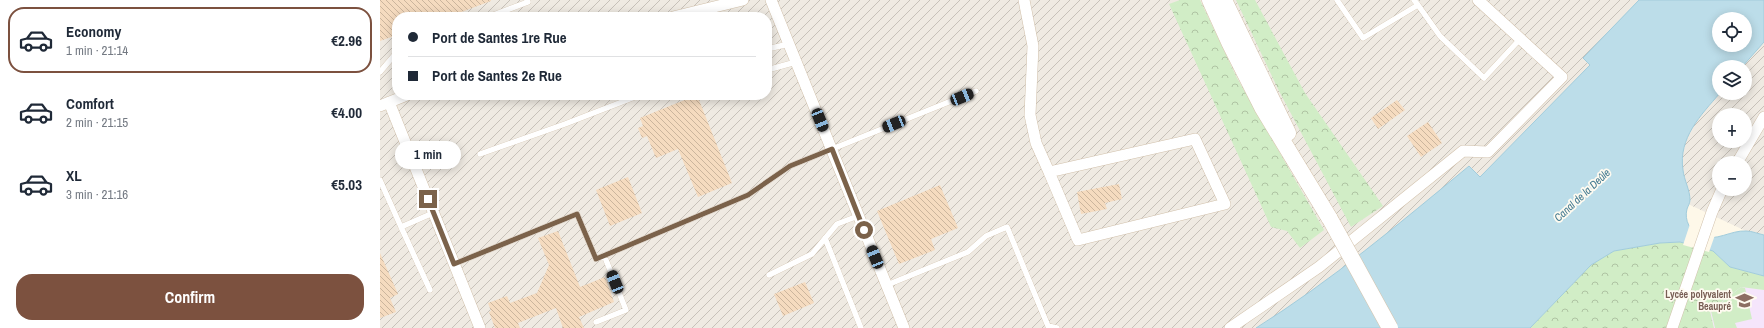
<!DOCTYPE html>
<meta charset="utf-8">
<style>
body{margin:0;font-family:"Archivo Narrow",sans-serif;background:#f6f6f7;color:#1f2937;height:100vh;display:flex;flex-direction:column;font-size:15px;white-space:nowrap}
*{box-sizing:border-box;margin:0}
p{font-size:13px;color:#747a83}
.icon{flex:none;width:22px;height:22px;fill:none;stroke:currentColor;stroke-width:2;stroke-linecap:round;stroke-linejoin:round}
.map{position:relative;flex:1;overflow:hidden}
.side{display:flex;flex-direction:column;background:#fff;width:380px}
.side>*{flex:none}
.hud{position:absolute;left:12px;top:12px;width:380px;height:88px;border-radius:16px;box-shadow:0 2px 10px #0003;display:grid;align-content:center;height:88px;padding:0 16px;background:#fff}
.buttons{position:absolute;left:1332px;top:12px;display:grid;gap:8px}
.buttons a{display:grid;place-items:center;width:40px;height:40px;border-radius:50%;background:#fff;box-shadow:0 2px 10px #0003;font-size:20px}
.end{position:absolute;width:18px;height:18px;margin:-9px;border:5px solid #7b624a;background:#fff;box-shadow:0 0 0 2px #fff}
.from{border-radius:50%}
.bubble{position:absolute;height:28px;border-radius:14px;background:#fff;box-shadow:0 2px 10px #0003;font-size:13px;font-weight:800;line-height:28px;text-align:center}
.car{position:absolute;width:12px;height:24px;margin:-12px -6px;border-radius:5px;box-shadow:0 0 3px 1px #0007;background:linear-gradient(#222 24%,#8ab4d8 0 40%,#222 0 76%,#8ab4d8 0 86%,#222 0)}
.hud b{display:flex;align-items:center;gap:14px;height:38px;font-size:15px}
.hud b+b{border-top:1px solid #e0e1e3}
.hud i{width:10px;height:10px;background:#1f2937}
ul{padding:7px 0 0;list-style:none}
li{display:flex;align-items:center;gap:12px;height:66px;margin:0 8px 6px;padding:0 8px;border:2px solid transparent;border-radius:16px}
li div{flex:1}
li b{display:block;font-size:15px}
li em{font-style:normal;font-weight:800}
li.active{border-color:#7c513f}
li>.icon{width:36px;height:36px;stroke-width:1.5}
.button{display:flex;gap:8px;margin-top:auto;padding:8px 16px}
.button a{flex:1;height:46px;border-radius:16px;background:#7c513f;color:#fff;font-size:16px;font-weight:800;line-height:46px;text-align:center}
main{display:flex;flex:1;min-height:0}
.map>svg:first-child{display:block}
</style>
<main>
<section class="side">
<ul>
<li class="active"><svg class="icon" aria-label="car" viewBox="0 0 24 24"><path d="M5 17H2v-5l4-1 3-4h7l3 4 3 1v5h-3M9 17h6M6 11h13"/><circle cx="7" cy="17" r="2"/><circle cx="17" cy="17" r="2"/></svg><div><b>Economy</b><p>1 min · 21:14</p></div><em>€2.96</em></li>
<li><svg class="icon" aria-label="car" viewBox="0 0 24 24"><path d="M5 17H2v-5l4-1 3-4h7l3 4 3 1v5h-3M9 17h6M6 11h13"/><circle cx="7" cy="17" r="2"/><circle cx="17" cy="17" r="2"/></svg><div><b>Comfort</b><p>2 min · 21:15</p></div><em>€4.00</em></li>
<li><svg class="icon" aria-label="car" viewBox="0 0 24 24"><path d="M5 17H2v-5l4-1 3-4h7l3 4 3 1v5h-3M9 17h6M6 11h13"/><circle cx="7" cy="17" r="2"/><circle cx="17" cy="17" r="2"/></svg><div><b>XL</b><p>3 min · 21:16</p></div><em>€5.03</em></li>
</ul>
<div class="button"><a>Confirm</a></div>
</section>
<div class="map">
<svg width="1384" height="328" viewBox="0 0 1384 328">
<defs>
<pattern id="industrial-furrows" width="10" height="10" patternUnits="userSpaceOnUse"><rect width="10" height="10" fill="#efeae2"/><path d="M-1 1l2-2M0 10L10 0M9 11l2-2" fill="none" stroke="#c7c1b9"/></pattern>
<pattern id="forest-crowns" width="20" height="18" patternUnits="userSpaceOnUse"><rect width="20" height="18" fill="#d1edc6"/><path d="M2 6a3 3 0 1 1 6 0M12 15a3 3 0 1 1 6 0" fill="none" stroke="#afc3a3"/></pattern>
<pattern id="building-back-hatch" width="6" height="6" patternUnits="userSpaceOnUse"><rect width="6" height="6" fill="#f5dbbf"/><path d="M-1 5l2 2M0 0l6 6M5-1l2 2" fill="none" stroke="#cbb59d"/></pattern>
</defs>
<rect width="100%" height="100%" fill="#fef8e9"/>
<path fill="url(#industrial-furrows)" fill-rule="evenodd" d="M 0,0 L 1384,0 L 1384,235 L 1366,231 L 1265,184 L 958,278 L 882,328 L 0,328 ZM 17,17 L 387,17 L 387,95 L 17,95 ZM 1339,19 L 1365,19 L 1365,45 L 1339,45 ZM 1339,67 L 1365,67 L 1365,93 L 1339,93 ZM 1339,115 L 1365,115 L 1365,141 L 1339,141 ZM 1339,163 L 1365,163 L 1365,189 L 1339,189 Z"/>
<path fill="#f5e5fb" d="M 1361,286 L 1384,290 L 1384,328 L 1334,328 L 1330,311 Z"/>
<path fill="#d1edc6" d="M 1361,287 L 1365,288 L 1372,319 L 1355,323 L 1357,328 L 1335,328 L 1331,311 Z"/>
<path fill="url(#forest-crowns)" d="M 800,0 L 820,0 L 857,78 L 944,230 L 920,248 L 907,231 L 891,227 L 789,4 Z
M 856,0 L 875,0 L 925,93 L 1003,206 L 971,227 L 899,91 Z
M 1300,242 L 1333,251 L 1350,267 L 1384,276 L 1384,290 L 1361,287 L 1330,311 L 1334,328 L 1150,328 L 1211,265 L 1233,251 L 1280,243 Z"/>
<path fill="#bcdde9" stroke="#a1ccdc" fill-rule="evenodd" d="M 1259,0 L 1384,0 L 1384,42 L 1362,67 L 1339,67 L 1340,93 C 1321,115 1298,138 1303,170 C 1304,180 1310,190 1310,200 C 1310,203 1308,206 1307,209 C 1304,220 1310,232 1321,236 C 1336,242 1351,230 1366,231 C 1372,231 1379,234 1384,235 L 1384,276 L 1350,267 L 1333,251 L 1300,242 L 1280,243 L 1234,251 L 1211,265 L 1150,328 L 876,328 C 951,281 1020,223 1089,166 L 1100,177 L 1210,65 L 1203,58 ZM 1339,19 L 1365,19 L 1365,45 L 1339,45 Z"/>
<path fill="#fef8e9" d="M 1310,224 L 1312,228 L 1321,234 L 1335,235 L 1329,252 L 1303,245 Z"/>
<path fill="url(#building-back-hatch)" d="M 0,0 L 111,0 L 111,1 L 68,17 L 17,17 L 17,35 L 0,41 Z
M 317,95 L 352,183 L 318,197 L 298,149 L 276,158 L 267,136 L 262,138 L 258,128 L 263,126 L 260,118 Z
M 1017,100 L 1025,110 L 998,129 L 991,118 Z
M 1048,122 L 1062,143 L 1041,157 L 1027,136 Z
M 248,177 L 262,213 L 230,226 L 216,190 Z
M 739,184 L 742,199 L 725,203 L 727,209 L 701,214 L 697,192 Z
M 560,185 L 578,228 L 551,239 L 555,250 L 519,264 L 497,211 Z
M 178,231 L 200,287 L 225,277 L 234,302 L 199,317 L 204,328 L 183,328 L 176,308 L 138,323 L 140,328 L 115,328 L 109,312 L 111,311 L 108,303 L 127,296 L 130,303 L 157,293 L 169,265 L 158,238 Z
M 0,253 L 18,294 L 10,298 L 16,312 L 0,318 Z
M 425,282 L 434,303 L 403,316 L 394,294 Z"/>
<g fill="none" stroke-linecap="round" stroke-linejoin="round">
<defs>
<path id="lane" d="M 957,0 L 983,38 L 1038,5 L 1034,0
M 1038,5 L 1060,36 L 1104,78 L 1141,38
M 108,17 L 148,2 L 147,0
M 387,49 L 409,44
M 387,70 L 416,62
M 0,72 L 17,52
M 100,154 L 185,124 L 260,95
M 0,180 L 21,227 L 53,213
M 21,227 L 50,290
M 445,238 L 481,328
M 74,264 L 197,214 L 216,259 L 368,195 L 410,166 L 596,91
M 389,275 L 432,254 L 457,224 L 478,216
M 507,285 L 588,252 L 606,236 L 627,227 L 668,326 L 677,328
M 216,322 L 246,310 L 224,255"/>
<path id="street" d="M 391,0 L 524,328
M 644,0 L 653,46 L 650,115 L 656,143 L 669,172
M 293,17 L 363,0
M 9,102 L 100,328
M 0,106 L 27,95
M 815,139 L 845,204 L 698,240 L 669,172 Z
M 1357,163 L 1384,117
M 850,328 L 939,267 L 1083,151 L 1108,152 L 1182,77 L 1098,0
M 1292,328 L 1332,212 L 1342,189"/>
<path id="secondary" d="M 830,0 L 850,44 L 882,107 L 950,219
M 844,0 L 908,133"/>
</defs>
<use href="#lane" stroke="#d2c2ad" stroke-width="6"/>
<use href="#street" stroke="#d2c2ad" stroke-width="12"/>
<use href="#secondary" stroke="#d5c3ab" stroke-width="17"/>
<use href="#lane" stroke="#fff" stroke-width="5.5"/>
<use href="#street" stroke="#fff" stroke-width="11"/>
<use href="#secondary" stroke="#fff" stroke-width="16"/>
<defs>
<path id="secondary-bridge" d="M 950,219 L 1010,328"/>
</defs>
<use href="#secondary-bridge" stroke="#d5c3ab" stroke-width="17" stroke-linecap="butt"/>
<use href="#secondary-bridge" stroke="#fff" stroke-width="16"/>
</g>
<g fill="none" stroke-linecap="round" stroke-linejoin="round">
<path stroke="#7b624a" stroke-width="5" d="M 48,199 L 74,264 L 197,214 L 216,259 L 368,195 L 410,166 L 452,149 L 484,230"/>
</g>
<defs>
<symbol id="school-bare" viewBox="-9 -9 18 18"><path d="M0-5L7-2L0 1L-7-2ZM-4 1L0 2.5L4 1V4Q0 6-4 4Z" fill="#8d6e63" stroke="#fffbf1" stroke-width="2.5" paint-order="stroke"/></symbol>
</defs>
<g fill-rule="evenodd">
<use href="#school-bare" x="1352" y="288" width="25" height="25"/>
</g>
<g text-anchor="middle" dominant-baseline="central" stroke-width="3.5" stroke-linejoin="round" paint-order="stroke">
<g font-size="10" font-weight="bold" fill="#785e54" stroke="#fffbf1" text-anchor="end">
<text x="1351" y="294">Lycée polyvalent<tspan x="1351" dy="12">Beaupré</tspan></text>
</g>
<g font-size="11" font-style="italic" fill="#417990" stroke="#fffbf1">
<text transform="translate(1202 195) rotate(-43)">Canal de la Deûle</text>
</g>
</g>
</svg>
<div class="buttons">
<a><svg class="icon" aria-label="locate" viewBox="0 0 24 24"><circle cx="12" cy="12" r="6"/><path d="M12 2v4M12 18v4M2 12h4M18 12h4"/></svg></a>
<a><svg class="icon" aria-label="layers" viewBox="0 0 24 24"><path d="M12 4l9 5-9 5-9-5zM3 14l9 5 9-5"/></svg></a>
<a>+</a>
<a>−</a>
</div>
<i class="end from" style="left:484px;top:230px"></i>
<i class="end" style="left:48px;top:199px"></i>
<div class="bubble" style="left:15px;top:141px;width:66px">1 min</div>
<i class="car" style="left:582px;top:97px;rotate:68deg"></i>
<i class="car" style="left:440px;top:120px;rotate:158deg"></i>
<i class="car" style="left:514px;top:124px;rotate:248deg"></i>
<i class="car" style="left:495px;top:257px;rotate:338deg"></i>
<i class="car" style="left:235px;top:282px;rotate:338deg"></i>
<div class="hud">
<b><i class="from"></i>Port de Santes 1re Rue</b>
<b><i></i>Port de Santes 2e Rue</b>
</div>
</div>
</main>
